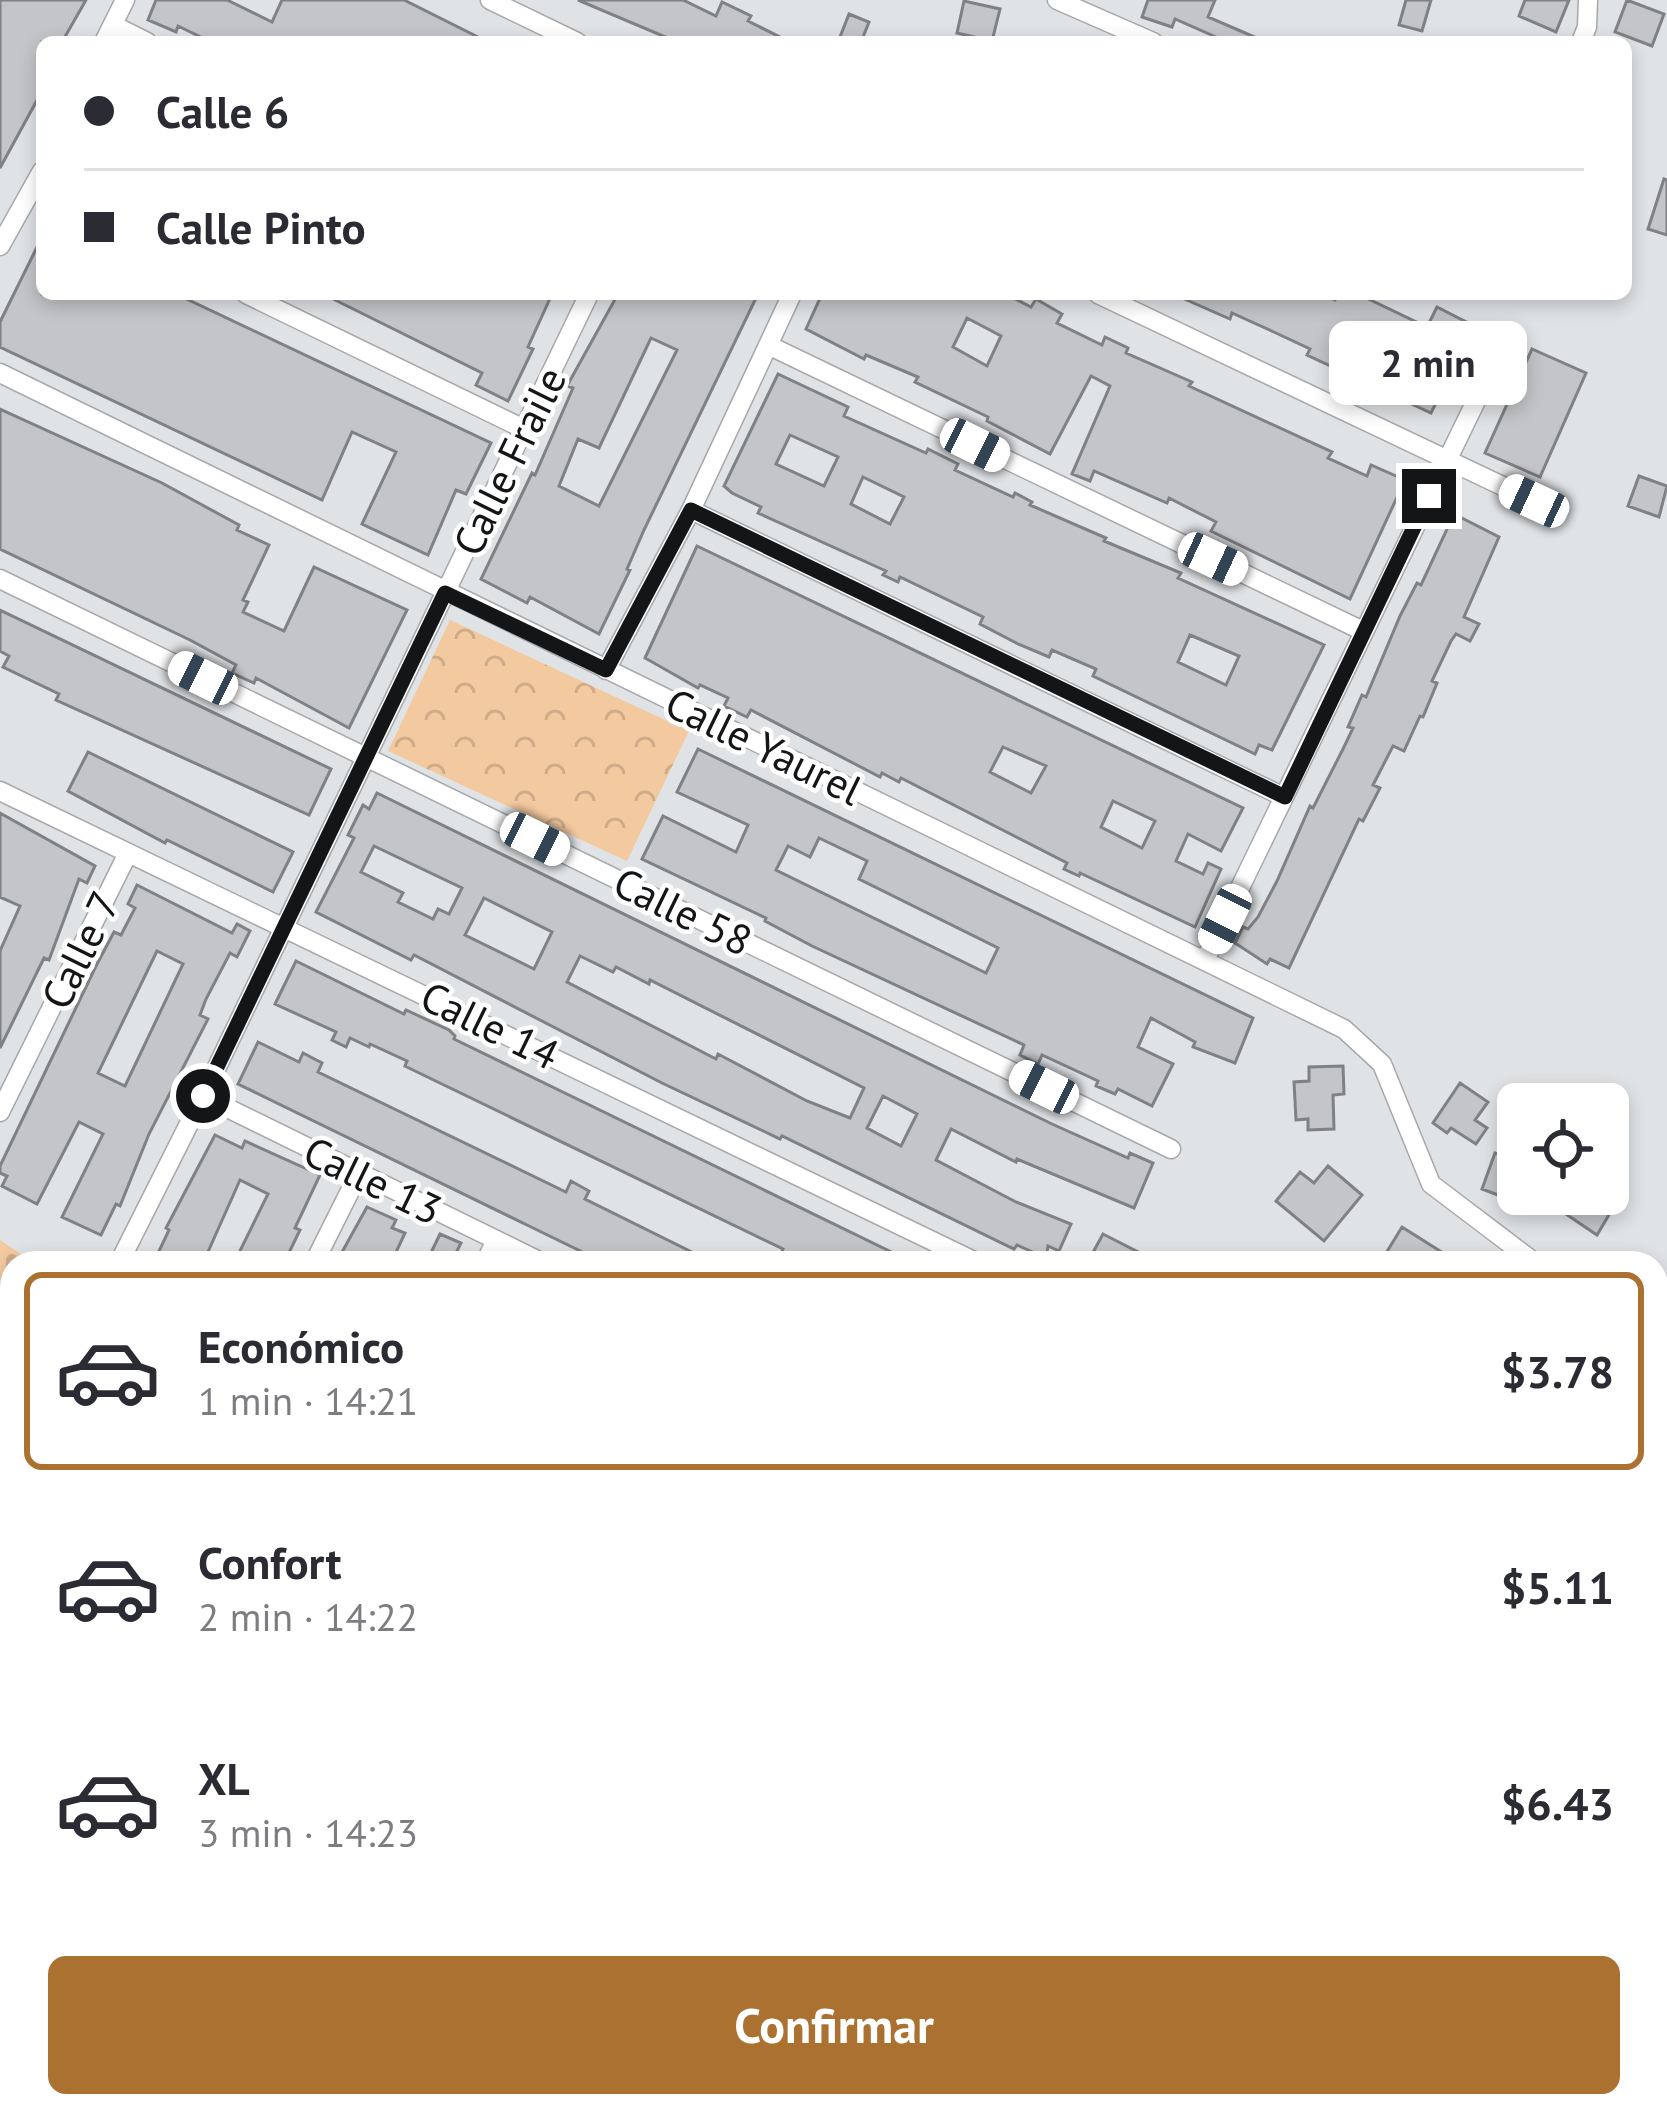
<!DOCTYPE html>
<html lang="es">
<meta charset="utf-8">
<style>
body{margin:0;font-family:"PT Sans",sans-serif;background:#f2f2f3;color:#2b2b33;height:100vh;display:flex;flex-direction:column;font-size:45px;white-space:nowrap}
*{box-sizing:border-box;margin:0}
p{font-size:39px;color:#7c7c81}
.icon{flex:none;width:66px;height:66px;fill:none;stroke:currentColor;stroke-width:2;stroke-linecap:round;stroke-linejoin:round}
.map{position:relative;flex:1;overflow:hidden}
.sheet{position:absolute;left:0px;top:1251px;width:1668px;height:867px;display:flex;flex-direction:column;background:#fff;border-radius:36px 36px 0 0;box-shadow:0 6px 18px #0003}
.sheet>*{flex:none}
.top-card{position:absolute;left:36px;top:36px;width:1596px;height:264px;border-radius:18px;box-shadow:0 6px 18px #0003;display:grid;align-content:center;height:264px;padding:0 48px;background:#fff}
.buttons{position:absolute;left:1497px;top:1083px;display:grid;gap:24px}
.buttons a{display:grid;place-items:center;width:132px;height:132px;border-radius:18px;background:#fff;box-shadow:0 6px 18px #0003;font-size:60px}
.end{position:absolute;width:54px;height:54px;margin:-27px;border:15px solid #141516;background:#fff;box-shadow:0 0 0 6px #fff}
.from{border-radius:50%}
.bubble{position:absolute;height:84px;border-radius:18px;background:#fff;box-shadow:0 6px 18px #0003;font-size:39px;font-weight:800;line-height:84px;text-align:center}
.car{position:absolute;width:36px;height:72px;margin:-36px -18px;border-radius:15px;box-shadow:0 0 9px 3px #0007;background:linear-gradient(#fff 24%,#345 0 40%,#fff 0 76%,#345 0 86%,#fff 0)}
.top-card b{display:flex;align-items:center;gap:42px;height:114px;font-size:45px}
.top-card b+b{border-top:3px solid #e1e1e2}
.top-card i{width:30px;height:30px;background:#2b2b33}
ul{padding:21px 0 0;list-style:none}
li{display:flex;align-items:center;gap:36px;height:198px;margin:0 24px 18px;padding:0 24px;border:6px solid transparent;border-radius:18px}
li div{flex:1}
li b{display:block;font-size:45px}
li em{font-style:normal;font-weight:800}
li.selected{border-color:#aa7130}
li>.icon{width:108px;height:108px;stroke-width:1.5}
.primary-button{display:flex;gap:24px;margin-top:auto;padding:24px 48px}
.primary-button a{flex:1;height:138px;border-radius:18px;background:#aa7130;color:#fff;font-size:48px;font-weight:800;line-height:138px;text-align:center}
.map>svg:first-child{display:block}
</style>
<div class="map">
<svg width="1667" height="2116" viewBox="0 0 1667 2116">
<defs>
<pattern id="forest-crowns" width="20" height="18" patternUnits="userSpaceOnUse" patternTransform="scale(3)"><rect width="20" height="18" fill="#f3c9a0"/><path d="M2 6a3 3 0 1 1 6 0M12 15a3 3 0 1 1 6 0" fill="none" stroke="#cfac89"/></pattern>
<pattern id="cemetery-stones" width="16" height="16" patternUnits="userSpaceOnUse" patternTransform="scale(3)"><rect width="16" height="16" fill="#f3c9a0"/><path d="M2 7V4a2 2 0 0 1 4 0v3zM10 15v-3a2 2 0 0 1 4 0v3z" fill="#cfac89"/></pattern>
</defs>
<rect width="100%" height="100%" fill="#e0e3e6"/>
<path fill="url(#forest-crowns)" d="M 450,620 L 689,731 L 627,861 L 388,751 Z"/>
<path fill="url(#cemetery-stones)" d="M 0,1240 L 34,1263 L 12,1263 L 12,1934 L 0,1930 Z"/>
<path fill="#c3c5c8" stroke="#7f8184" stroke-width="3" fill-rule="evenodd" d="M 0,0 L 86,0 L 62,42 L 42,42 L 42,91 L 0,168 Z
M 156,0 L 227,0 L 272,22 L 282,0 L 404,0 L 488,42 L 211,42 L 178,26 L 176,32 L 148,20 Z
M 578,0 L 683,0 L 716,16 L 722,2 L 751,16 L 748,21 L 790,42 L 677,42 Z
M 1148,0 L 1215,0 L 1208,17 L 1266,42 L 1216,42 L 1218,38 L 1175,19 L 1172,27 L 1142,17 Z
M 1406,0 L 1431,0 L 1422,31 L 1399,25 Z
M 1525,0 L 1569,0 L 1556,32 L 1519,16 Z
M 1627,0 L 1664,14 L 1652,46 L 1615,32 Z
M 964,1 L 1000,9 L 992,41 L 957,33 Z
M 849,14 L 869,22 L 861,42 L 838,42 Z
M 1664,179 L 1667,180 L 1667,235 L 1648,229 Z
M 42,237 L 42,294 L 176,294 L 491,443 L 466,494 L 456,490 L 428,555 L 362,524 L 396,452 L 352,432 L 322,500 L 0,347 L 0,322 Z
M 323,294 L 552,294 L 528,347 L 533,349 L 508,401 L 476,385 L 482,373 Z
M 618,294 L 758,294 L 644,530 L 627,569 L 630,570 L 599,634 L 530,597 L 527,603 L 481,579 L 532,473 L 535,475 L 573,388 L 567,386 ZM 651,338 L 677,350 L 599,506 L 559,486 L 578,439 L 599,448 Z
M 822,294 L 1006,294 L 1031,307 L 1036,299 L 1062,314 L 1057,323 L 1102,345 L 1105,337 L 1128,348 L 1126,353 L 1192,382 L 1189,386 L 1332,452 L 1328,458 L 1367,476 L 1371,465 L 1405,480 L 1350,599 L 1211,531 L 1216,522 L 1169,498 L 1167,503 L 1094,471 L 1090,481 L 1072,474 L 1110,386 L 1091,376 L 1050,454 L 987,421 L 988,417 L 915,382 L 918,377 L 866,355 L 864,359 L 806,329 ZM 967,318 L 1001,336 L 987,366 L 953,347 Z
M 1173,294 L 1322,294 L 1335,300 L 1337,294 L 1358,294 L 1427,327 L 1437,307 L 1474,326 L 1431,413 L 1307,355 L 1310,349 L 1276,333 L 1232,313 L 1230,319 Z
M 1532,349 L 1586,373 L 1540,477 L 1485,453 Z
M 778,374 L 848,407 L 844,416 L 926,453 L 928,449 L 958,464 L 955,470 L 1013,497 L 1015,493 L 1032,502 L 1030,505 L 1106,538 L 1104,541 L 1181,573 L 1178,578 L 1324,645 L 1272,750 L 1259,745 L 1255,754 L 1093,676 L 1096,669 L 1052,650 L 1049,657 L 1018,644 L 980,624 L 983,617 L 900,577 L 898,582 L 883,575 L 886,571 L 758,513 L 761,507 L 732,493 L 724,486 ZM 790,435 L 838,457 L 824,486 L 776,464 ZM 863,477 L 904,497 L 890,524 L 851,504 ZM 1190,635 L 1239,656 L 1226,685 L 1178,662 Z
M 0,409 L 162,483 L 239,525 L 237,530 L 269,545 L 243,600 L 248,602 L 243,612 L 284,631 L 314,567 L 407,610 L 349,728 L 256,678 L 254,683 L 232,673 L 236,665 L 190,640 L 0,549 Z
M 1639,476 L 1667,486 L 1659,517 L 1628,506 Z
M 1454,514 L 1499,537 L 1464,617 L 1479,624 L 1470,641 L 1456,634 L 1451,641 L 1432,681 L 1437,683 L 1423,717 L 1420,716 L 1404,751 L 1393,746 L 1373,785 L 1380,788 L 1363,821 L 1359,819 L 1289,968 L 1270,959 L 1267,964 L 1235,943 L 1243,927 L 1248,929 L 1258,917 L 1277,881 L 1310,806 L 1313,808 L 1344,747 L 1353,728 L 1348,727 L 1362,695 L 1366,697 L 1400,616 L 1417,583 L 1421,585 Z
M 697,546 L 1243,808 L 1221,851 L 1188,834 L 1176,861 L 1203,874 L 1208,863 L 1221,869 L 1195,927 L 1080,873 L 1079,876 L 1064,869 L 1067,863 L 901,778 L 899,782 L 882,773 L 880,777 L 751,710 L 747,717 L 724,706 L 728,698 L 700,685 L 698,688 L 645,658 ZM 1003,747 L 1046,766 L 1031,793 L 990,772 ZM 1113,801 L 1155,821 L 1142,848 L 1101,827 Z
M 0,610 L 331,769 L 309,815 L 56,700 L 59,694 L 3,667 L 9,656 L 0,651 Z
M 698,749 L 1253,1018 L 1235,1063 L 1193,1047 L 1195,1042 L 1151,1018 L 1138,1047 L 1173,1064 L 1152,1106 L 1118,1089 L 1115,1094 L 1096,1086 L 1098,1081 L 1042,1055 L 1038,1064 L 1020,1055 L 1024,1045 L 812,946 L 765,921 L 766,918 L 642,859 L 663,816 L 736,852 L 748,825 L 677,792 ZM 819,838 L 867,861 L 859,879 L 998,948 L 986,973 L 776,870 L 788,846 L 810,857 Z
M 88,752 L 293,852 L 273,892 L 167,840 L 165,843 L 68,791 Z
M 377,793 L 1052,1124 L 1128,1158 L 1130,1153 L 1153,1163 L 1134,1208 L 1017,1159 L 1016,1162 L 951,1129 L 936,1160 L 1016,1202 L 1071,1224 L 1059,1251 L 1048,1246 L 1046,1258 L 1017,1245 L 1014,1249 L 782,1136 L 780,1139 L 662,1083 L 414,955 L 411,960 L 316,912 L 354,838 L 348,835 L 363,805 L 369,809 ZM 374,846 L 462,888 L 449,914 L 438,909 L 433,919 L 398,902 L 403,893 L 361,872 ZM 484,898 L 552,932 L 534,969 L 465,935 ZM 580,956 L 613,972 L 616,967 L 649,984 L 650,980 L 864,1088 L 850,1118 L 807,1101 L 718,1054 L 716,1059 L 567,982 ZM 883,1096 L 917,1114 L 901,1146 L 867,1128 Z
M 0,813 L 95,866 L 87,883 L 79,879 L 49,960 L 44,958 L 0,1048 L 0,951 L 20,906 L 0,897 Z
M 137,885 L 232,933 L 237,924 L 250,931 L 237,957 L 230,953 L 206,999 L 200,1015 L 208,1019 L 149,1134 L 120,1206 L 116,1204 L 101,1235 L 62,1217 L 103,1134 L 79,1122 L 37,1204 L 2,1186 L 7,1176 L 0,1173 L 0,1166 L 96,966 L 114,932 L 121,935 L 135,908 L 128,904 ZM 157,951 L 183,964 L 125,1086 L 98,1073 Z
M 296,961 L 404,1014 L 406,1010 L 449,1030 L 455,1036 L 454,1039 L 914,1263 L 860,1263 L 846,1256 L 842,1263 L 777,1263 L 783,1249 L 415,1071 L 405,1066 L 407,1061 L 370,1044 L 369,1047 L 350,1038 L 346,1047 L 332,1040 L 336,1032 L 275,1004 Z
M 258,1042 L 299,1062 L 303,1053 L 322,1063 L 318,1072 L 566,1192 L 571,1181 L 589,1191 L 585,1199 L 714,1263 L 605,1263 L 529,1226 L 238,1084 Z
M 1343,1066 L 1344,1094 L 1333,1095 L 1334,1129 L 1308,1130 L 1308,1119 L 1296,1120 L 1294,1082 L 1309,1081 L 1309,1067 Z
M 1460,1083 L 1488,1102 L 1475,1120 L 1487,1128 L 1476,1144 L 1451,1128 L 1447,1133 L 1433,1123 Z
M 215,1135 L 242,1148 L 245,1141 L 320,1175 L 295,1228 L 300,1230 L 284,1263 L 234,1263 L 268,1194 L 240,1180 L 203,1263 L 159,1263 L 163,1253 L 159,1251 L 169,1230 L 166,1228 Z
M 1495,1153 L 1518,1161 L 1518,1186 L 1511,1184 L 1506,1198 L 1482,1189 Z
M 1328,1166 L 1362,1195 L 1324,1241 L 1276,1201 L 1300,1172 L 1314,1183 Z
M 1569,1194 L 1612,1194 L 1603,1209 L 1610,1213 L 1597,1235 L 1560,1210 Z
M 367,1207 L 396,1220 L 392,1228 L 405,1233 L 391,1263 L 336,1263 Z
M 1402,1227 L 1459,1263 L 1380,1263 Z
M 440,1234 L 461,1243 L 451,1263 L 426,1263 Z
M 1103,1234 L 1138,1252 L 1133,1263 L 1105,1263 L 1091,1256 Z"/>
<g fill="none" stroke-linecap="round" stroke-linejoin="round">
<defs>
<path id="minor" d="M 490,0 L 577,42
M 1057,0 L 1153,42
M 113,25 L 147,42
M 104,42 L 125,0
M 1581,42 L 1587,27 L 1588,0
M 0,246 L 42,171
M 246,294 L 524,429
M 1098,294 L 1534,501
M 768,345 L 1363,631
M 0,373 L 1344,1029 L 1382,1064 L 1431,1184 L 1530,1259 L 1528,1263
M 691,510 L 1284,797
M 0,579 L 1171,1149
M 606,670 L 691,510 L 792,294
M 0,791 L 978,1263
M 1205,960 L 1505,341
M 203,1096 L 543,1263
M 0,1112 L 128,853
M 119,1263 L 203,1096 L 589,294
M 314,1263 L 359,1173
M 485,1263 L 496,1240
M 1656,1520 L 1667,1529
M 1656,1806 L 1667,1809"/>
<path id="highway" d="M 1656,2072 L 1667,2073
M 362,2116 L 426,2106
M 802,2116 L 1070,2107 L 1439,2116"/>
</defs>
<use href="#minor" stroke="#a6a8ab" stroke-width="21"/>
<use href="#highway" stroke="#a6a8ab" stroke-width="30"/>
<use href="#minor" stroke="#fff" stroke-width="18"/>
<use href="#highway" stroke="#fff" stroke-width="27"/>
<defs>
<path id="minor-bridge" d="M 1422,2116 L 1424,2106"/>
</defs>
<use href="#minor-bridge" stroke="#a6a8ab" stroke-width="21" stroke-linecap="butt"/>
<use href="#minor-bridge" stroke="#fff" stroke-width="18"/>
</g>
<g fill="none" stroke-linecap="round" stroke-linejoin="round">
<path stroke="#141516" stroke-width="15" d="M 203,1096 L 445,593 L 606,670 L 691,510 L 1285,797 L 1429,496"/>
</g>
<g text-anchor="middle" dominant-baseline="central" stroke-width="9" stroke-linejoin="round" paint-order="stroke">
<g font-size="42" fill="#141516" stroke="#fff">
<text transform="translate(509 461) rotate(-64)">Calle Fraile</text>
<text transform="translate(764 746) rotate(26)">Calle Yaurel</text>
<text transform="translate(683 911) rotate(26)">Calle 58</text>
<text transform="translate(80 950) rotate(-64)">Calle 7</text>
<text transform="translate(490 1025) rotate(26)">Calle 14</text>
<text transform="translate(373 1180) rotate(26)">Calle 13</text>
</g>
</g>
</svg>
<div class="buttons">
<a><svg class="icon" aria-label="locate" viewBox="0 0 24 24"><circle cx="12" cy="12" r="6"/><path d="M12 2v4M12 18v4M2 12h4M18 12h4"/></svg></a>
</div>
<i class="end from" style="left:203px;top:1096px"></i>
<i class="end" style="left:1429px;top:496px"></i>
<div class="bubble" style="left:1329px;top:321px;width:198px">2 min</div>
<i class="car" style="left:975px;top:445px;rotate:116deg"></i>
<i class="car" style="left:1534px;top:501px;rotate:295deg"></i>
<i class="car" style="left:1213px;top:559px;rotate:115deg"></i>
<i class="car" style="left:203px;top:678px;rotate:296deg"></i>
<i class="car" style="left:535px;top:839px;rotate:116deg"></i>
<i class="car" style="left:1225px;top:919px;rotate:206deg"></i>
<i class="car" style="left:1044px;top:1087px;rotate:296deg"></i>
<div class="top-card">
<b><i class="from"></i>Calle 6</b>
<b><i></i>Calle Pinto</b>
</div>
<section class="sheet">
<ul>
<li class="selected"><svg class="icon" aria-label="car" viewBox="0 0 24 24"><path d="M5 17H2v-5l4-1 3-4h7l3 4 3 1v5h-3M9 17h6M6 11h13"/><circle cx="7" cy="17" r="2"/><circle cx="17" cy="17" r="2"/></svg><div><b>Económico</b><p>1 min · 14:21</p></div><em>$3.78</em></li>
<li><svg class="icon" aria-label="car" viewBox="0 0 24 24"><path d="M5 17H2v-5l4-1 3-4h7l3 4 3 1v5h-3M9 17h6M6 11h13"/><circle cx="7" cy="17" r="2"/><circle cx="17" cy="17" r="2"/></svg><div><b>Confort</b><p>2 min · 14:22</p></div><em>$5.11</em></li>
<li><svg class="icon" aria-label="car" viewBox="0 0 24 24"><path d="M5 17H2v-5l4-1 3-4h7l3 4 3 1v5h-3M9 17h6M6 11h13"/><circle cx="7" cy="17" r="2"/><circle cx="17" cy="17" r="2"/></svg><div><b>XL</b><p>3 min · 14:23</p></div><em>$6.43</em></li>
</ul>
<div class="primary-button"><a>Confirmar</a></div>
</section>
</div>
